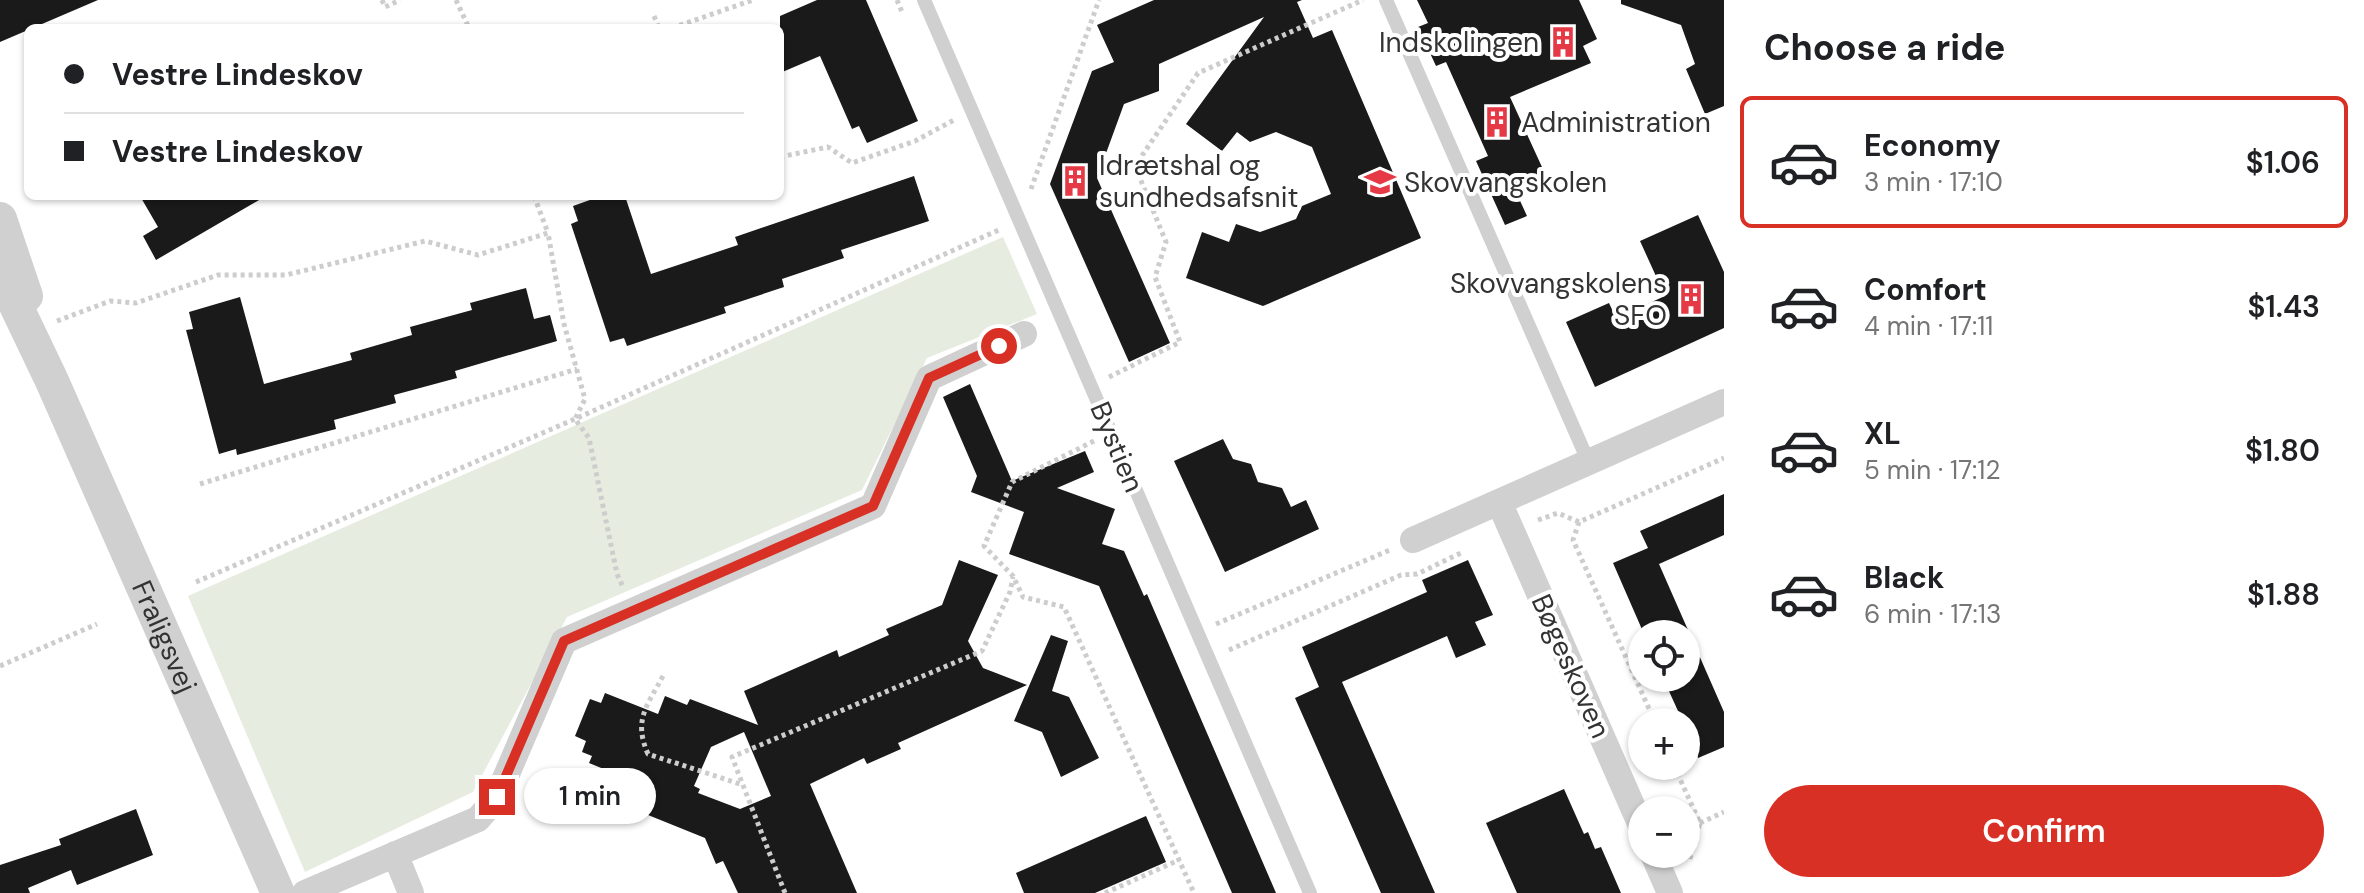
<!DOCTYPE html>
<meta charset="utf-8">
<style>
body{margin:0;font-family:"DM Sans",sans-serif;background:#f2f2f2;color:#202124;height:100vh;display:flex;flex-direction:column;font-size:30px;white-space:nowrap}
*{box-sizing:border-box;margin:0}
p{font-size:26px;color:#757577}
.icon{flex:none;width:44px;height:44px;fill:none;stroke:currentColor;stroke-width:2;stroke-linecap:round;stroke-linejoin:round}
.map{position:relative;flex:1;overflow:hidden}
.side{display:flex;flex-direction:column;background:#fff;width:640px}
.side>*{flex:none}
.banner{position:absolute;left:24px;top:24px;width:760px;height:176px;border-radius:12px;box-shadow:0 2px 6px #0004;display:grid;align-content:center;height:176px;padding:0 40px;background:#fff}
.controls{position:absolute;left:1628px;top:620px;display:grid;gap:16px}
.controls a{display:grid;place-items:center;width:72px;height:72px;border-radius:50%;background:#fff;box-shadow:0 2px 6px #0004;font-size:40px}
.end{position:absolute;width:36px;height:36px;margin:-18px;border:10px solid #d93025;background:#fff;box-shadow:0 0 0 4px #fff}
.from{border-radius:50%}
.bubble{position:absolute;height:56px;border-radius:28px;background:#fff;box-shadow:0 2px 6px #0004;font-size:26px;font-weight:600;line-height:56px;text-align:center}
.banner b{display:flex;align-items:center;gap:28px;height:76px;font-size:30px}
.banner b+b{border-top:2px solid #e0e0e0}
.banner i{width:20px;height:20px;background:#202124}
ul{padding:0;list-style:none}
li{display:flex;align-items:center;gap:24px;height:132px;margin:0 16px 12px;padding:0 24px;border:4px solid transparent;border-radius:12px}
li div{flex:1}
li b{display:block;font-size:30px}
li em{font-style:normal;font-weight:600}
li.active{border-color:#d93025}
li>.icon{width:72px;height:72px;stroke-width:1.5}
h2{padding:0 40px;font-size:36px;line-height:96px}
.action{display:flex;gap:16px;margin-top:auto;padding:16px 40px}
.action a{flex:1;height:92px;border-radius:48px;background:#d93025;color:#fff;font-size:32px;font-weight:600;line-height:92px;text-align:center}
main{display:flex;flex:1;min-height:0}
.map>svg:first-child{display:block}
</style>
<main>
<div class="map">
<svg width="1724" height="893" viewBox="0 0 1724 893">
<rect width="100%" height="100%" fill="#fff"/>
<path fill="#e6ecdf" d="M 1003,237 L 1037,314 L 927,358 L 862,490 L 567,617 L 473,792 L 305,872 L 188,596 Z"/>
<path fill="#1a1a1a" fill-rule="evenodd" d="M 0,0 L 98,0 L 0,42 Z
M 817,0 L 866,0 L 918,121 L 867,143 L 859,126 L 852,129 L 820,56 L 780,73 L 780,16 Z
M 1154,0 L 1302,0 L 1297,2 L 1313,38 L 1332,30 L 1421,238 L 1263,306 L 1186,278 L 1202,232 L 1229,242 L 1236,224 L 1260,232 L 1296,219 L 1302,206 L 1331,194 L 1312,147 L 1276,132 L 1250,142 L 1237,132 L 1222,151 L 1186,124 L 1264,17 L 1159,64 L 1159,91 L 1124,104 L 1097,178 L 1170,343 L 1129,362 L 1050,184 L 1092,71 L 1114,62 L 1097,25 Z
M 1417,0 L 1579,0 L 1597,39 L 1583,46 L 1591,63 L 1510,97 L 1547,178 L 1516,192 L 1527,216 L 1505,225 L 1476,161 L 1488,156 L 1446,62 L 1436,66 L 1418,27 L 1428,23 Z
M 1621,0 L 1724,0 L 1724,106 L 1705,114 L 1686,69 L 1695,64 L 1681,25 L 1621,4 Z
M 914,176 L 929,221 L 841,250 L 844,258 L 782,279 L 784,287 L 724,307 L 726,313 L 627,346 L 624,338 L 610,342 L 571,224 L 578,221 L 573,206 L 601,196 L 625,196 L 651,274 L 738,245 L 735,237 Z
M 140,196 L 266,196 L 156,260 L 143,236 L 158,227 Z
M 1698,215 L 1724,272 L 1724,328 L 1595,387 L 1566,322 L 1609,303 L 1616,318 L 1665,296 L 1640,241 Z
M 526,288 L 534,319 L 550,315 L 557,341 L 455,371 L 457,378 L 394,395 L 396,403 L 334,420 L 336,429 L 237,455 L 236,449 L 219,454 L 186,330 L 193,329 L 189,312 L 240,297 L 264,384 L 352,360 L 350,353 L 412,335 L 410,327 L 472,310 L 470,303 Z
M 970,384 L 1012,481 L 1085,451 L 1094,472 L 1057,488 L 1115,509 L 1102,544 L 1124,551 L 1144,596 L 1147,594 L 1276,893 L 1232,893 L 1099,586 L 1009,554 L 1024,512 L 971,492 L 977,476 L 943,397 Z
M 1223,439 L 1233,459 L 1251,464 L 1258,482 L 1282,488 L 1291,507 L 1306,500 L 1319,529 L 1225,572 L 1174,461 Z
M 1724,494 L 1724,535 L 1659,564 L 1724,712 L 1724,747 L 1698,758 L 1686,722 L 1683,722 L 1663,678 L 1686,678 L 1686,634 L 1644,634 L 1613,563 L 1648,548 L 1640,531 Z
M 959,560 L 998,575 L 968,641 L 983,668 L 1027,685 L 898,743 L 901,749 L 867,764 L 864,758 L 810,784 L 857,893 L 738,893 L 723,861 L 716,864 L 705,838 L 601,796 L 611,772 L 589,763 L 592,756 L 582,752 L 586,741 L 575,736 L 590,699 L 601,703 L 605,693 L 658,714 L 665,696 L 687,705 L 690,699 L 758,725 L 744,691 L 837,650 L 839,657 L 889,635 L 886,629 L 942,605 ZM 744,732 L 771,796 L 740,809 L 698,793 L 700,789 L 694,786 L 711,747 Z
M 1468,560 L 1493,615 L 1475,622 L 1486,645 L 1456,658 L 1447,636 L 1342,682 L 1435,893 L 1381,893 L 1295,698 L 1319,687 L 1302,647 L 1427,592 L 1422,580 Z
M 1051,635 L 1068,641 L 1052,691 L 1069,697 L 1099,758 L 1061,777 L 1042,732 L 1014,721 Z
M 1564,789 L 1584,834 L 1588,832 L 1595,849 L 1601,847 L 1621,893 L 1517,893 L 1486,823 Z
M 136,809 L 153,855 L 77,885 L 71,870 L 28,888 L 30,893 L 0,893 L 0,865 L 61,845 L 59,839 Z
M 1146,816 L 1166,862 L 1095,893 L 1024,893 L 1016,873 Z"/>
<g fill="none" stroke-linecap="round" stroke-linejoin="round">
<path stroke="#cdcdcd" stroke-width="5" stroke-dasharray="4 4" stroke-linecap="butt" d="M 382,0 L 385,7 L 400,0
M 456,0 L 469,28
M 897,0 L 902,12
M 654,16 L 659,28
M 672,28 L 753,0
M 780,157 L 828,147 L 852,163 L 915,141 L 954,120
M 1031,189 L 1099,0
M 534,196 L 548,233
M 57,321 L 110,301 L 136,303 L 218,275 L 286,275 L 425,241 L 478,255 L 548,233 L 564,324 L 585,399 L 575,419 L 589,438 L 617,574 L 623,587
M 1109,377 L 1180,342 L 1155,277 L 1166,242 L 1135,166 L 1198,73 L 1363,0
M 1094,441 L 1012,482 L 984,546 L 1013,576 L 1023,597 L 1064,607 L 1194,893
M 200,484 L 577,369
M 1538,520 L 1558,513 L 1579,522 L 1724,458
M 1579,522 L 1573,540 L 1655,722
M 196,582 L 575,419 L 1001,229
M 1216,624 L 1390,550
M 1229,650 L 1401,575 L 1417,574 L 1463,552
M 0,666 L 97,624
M 663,676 C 647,706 633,720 648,754 L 743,785
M 1674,766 L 1700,823 L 1689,862
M 1700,823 L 1724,812
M 785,893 L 732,757 L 982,651 L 1010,592 L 1013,577
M 1105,893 L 1179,860"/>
<path stroke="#d0d0d0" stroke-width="14" d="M 924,0 L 1310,893
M 1386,0 L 1589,463"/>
<path stroke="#d0d0d0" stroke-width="26" d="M 1500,504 L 1642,828
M 1413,540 L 1724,402
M 395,854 L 411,893
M 1653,854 L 1670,893
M 305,893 L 478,819 L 497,797 L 564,641 L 873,506 L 929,378 L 1024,334"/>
<g stroke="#d0d0d0" stroke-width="34">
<path d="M 0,219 L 26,296"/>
<path id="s1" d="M 0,272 L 52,381 L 278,893"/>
</g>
</g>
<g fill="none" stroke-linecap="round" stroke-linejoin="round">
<path stroke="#d93025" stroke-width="10" d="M 497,797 L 564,641 L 873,506 L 929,378 L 999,346"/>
</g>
<defs>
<symbol id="building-bare" viewBox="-9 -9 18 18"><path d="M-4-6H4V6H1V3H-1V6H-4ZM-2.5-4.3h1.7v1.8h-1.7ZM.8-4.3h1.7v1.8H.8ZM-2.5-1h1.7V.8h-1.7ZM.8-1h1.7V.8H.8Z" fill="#e63946" stroke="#fff" stroke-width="2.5" paint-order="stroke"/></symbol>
<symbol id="school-bare" viewBox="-9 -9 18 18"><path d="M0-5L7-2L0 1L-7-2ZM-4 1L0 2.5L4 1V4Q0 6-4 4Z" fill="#e63946" stroke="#fff" stroke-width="2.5" paint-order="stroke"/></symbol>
</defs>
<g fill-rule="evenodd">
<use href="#building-bare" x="1541" y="20" width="44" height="44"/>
<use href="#building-bare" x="1475" y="100" width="44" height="44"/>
<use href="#building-bare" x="1053" y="159" width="44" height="44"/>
<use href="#school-bare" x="1358" y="160" width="44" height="44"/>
<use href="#building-bare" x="1669" y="277" width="44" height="44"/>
</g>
<g text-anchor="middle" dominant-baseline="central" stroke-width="8" stroke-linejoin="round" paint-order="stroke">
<g font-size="28" fill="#333" stroke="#fff" text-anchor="start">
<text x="1539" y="42" text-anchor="end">Indskolingen</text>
<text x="1521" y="122">Administration</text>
<text x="1099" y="165">Idrætshal og<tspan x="1099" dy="32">sundhedsafsnit</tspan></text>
<text x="1404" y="182">Skovvangskolen</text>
<text x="1667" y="283" text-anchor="end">Skovvangskolens<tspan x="1667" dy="32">SFO</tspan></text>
</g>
<g font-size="28" fill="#333" stroke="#fff">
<text transform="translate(1117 447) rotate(67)">Bystien</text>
<text stroke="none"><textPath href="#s1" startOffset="400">Fraligsvej</textPath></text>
<text transform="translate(1571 666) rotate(66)">Bøgeskoven</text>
</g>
</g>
</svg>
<div class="controls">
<a><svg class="icon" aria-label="locate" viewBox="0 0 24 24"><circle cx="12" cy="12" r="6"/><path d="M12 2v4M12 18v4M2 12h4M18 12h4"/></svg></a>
<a>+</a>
<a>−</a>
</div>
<i class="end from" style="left:999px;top:346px"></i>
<i class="end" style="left:497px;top:797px"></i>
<div class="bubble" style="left:524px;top:768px;width:132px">1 min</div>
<div class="banner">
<b><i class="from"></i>Vestre Lindeskov</b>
<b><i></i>Vestre Lindeskov</b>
</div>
</div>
<section class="side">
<h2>Choose a ride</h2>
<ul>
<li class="active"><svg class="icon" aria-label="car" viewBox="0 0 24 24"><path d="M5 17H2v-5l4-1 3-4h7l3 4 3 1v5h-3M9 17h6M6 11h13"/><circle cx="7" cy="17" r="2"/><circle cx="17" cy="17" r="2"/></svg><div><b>Economy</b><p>3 min · 17:10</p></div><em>$1.06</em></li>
<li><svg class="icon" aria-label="car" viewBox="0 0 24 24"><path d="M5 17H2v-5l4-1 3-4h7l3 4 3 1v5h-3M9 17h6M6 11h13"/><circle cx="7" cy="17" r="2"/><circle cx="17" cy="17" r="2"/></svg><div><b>Comfort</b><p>4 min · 17:11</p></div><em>$1.43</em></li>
<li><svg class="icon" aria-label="car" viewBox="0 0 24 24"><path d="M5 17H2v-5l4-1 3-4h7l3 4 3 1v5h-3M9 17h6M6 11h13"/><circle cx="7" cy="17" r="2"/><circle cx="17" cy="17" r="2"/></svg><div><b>XL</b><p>5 min · 17:12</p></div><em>$1.80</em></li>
<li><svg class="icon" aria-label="car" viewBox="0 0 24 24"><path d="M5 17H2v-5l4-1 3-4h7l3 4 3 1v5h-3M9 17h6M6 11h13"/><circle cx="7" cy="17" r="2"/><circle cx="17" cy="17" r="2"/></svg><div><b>Black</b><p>6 min · 17:13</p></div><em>$1.88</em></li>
</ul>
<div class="action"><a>Confirm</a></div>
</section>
</main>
